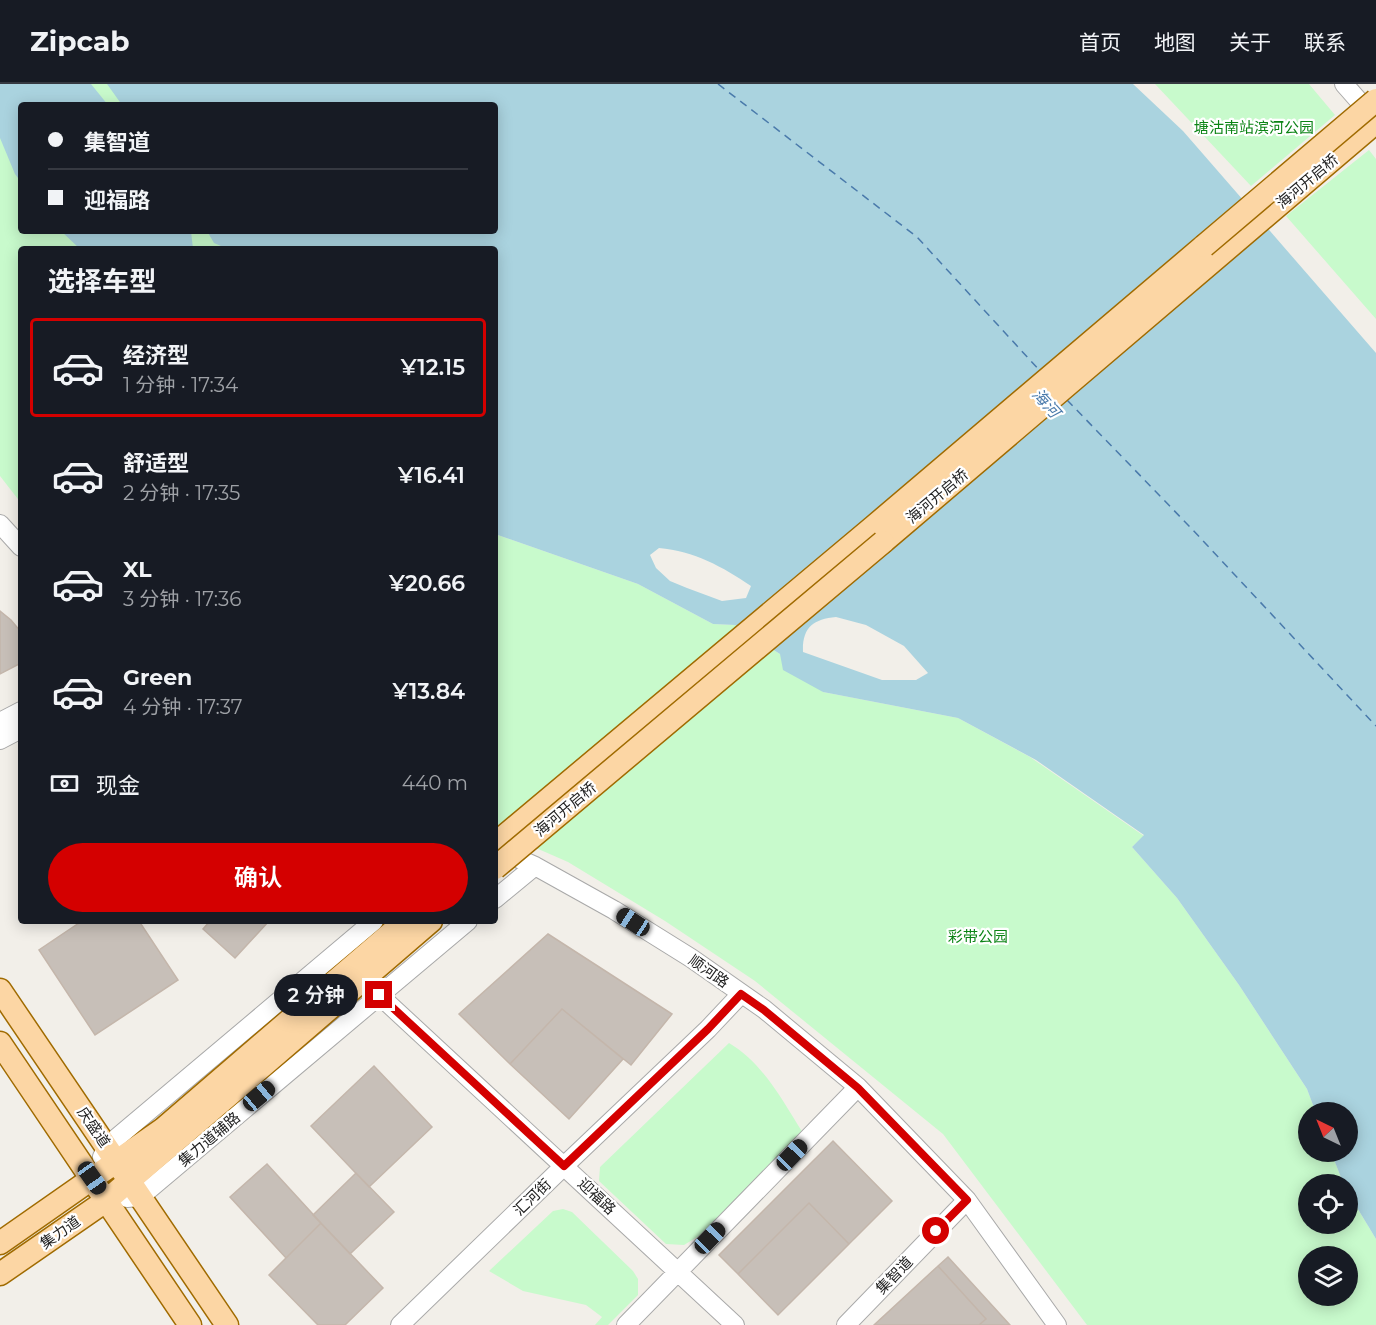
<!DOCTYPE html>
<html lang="zh">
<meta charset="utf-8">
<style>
body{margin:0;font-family:Montserrat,"Noto Sans SC",sans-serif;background:#20242c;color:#f1f3f6;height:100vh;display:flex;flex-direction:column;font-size:22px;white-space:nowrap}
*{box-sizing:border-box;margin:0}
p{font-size:20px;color:#9ea1a6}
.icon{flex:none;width:33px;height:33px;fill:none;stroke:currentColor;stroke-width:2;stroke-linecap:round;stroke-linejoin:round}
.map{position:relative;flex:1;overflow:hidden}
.drawer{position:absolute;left:18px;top:162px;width:480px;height:678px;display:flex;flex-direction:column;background:#171b24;border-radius:6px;box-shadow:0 3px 15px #0003}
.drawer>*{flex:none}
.guide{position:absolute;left:18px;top:18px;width:480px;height:132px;border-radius:6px;box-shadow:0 3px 15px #0003;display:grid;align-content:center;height:132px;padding:0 30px;background:#171b24}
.needle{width:39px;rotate:317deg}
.fabs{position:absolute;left:1298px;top:1018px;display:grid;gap:12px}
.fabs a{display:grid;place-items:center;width:60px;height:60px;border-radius:50%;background:#171b24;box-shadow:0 3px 15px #0003;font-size:30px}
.end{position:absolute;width:27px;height:27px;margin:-14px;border:8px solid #d40000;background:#fff;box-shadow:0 0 0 3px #fff}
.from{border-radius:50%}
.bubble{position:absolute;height:42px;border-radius:21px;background:#171b24;box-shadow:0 3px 15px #0003;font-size:20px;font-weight:600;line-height:42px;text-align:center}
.car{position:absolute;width:18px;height:36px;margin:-18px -9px;border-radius:8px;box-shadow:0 0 4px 2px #0007;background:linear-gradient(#222 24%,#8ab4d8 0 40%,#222 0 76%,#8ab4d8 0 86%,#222 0)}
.guide b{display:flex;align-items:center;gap:21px;height:57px;font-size:22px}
.guide b+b{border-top:2px solid #363941}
.guide i{width:15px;height:15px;background:#f1f3f6}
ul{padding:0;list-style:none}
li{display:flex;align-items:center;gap:18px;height:99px;margin:0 12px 9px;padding:0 18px;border:3px solid transparent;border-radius:6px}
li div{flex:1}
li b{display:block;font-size:22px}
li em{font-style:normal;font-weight:600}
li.selected{border-color:#d40000}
li>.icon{width:54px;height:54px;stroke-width:1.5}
h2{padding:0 30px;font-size:27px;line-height:72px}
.pay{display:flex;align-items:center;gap:15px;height:66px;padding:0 30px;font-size:22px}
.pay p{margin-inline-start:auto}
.button{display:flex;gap:12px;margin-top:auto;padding:12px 30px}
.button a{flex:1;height:69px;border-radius:36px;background:#d40000;color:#fff;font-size:24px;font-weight:600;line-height:69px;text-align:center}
header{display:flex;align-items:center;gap:36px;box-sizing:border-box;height:84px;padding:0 30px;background:#171b24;border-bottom:2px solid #363941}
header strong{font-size:28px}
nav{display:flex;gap:33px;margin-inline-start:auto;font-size:21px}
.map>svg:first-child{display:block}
</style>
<header>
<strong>Zipcab</strong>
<nav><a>首页</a><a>地图</a><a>关于</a><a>联系</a></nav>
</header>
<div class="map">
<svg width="1376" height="1241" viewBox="0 0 1376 1241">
<rect width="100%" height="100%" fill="#f2efe9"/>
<path fill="#c8facc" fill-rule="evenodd" d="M 0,0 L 144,0 L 169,21 L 21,21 L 21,147 L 287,147 L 286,165 L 21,165 L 21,419 L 0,392 Z
M 1155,0 L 1309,0 L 1335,31 L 1251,102 Z
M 1369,66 L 1376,75 L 1376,235 L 1286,132 Z
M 495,450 L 638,500 L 713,540 L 735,541 L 780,570 L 823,608 L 958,634 L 1030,673 L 1144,752 L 1132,763 L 1177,814 L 1239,901 L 1307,1005 L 1316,1029 L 1308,1029 L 1308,1068 L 1331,1068 L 1344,1101 L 1308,1101 L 1308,1140 L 1347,1140 L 1347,1107 L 1376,1155 L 1376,1241 L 1087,1241 L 943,1050 L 755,897 L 665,837 L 568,778 L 495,746 ZM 1308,1173 L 1347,1173 L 1347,1212 L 1308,1212 Z
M 729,959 C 763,979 782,1016 803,1049 L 702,1150 L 684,1161 L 666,1160 L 599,1097 L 600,1083 Z
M 563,1125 L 572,1128 L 633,1187 L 638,1195 L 638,1211 L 608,1241 L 595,1241 L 602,1233 L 586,1221 L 523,1207 L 489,1187 L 553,1127 Z"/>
<path fill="#aad3df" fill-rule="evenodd" d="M 0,0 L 91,0 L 108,21 L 21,21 L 21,98 L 15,90 L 0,54 Z
M 107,0 L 1133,0 L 1183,47 L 1376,269 L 1376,1155 L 1347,1107 L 1347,1101 L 1344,1101 L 1331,1068 L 1347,1068 L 1347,1029 L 1316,1029 L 1307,1005 L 1239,901 L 1177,814 L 1132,763 L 1144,751 L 1036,676 L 958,634 L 823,608 L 783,586 L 780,570 L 735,541 L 713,540 L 638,500 L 495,450 L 495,165 L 228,165 L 214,159 L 207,147 L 495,147 L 495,21 L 122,21 ZM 659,464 C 694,467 723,483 751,502 L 746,514 L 722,517 L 687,504 L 670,497 L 656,484 L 650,471 ZM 836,533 L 866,541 L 904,562 L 928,589 L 916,596 L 882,596 L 803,568 C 802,544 813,535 836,533 Z
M 61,147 L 191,147 L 193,165 L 80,165 Z"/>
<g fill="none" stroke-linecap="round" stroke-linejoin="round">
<path stroke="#4a7aab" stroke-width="1.5" stroke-dasharray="8 6" stroke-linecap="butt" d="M 718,0 L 917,153 L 1041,288
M 1067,316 L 1191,444 L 1376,642"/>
</g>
<path fill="#c7bfb8" stroke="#c4b6ab" stroke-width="1.5" d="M 0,527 L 11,536 L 21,548 L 21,579 L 0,590 Z
M 82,837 L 139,837 L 178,896 L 95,951 L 39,866 Z
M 210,837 L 269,837 L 235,874 L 203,845 Z
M 548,850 L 672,930 L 631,981 L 562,925 L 510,980 L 459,930 Z
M 562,925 L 623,975 L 569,1035 L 510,980 Z
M 374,982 L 432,1043 L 369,1103 L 311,1042 Z
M 833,1057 L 892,1117 L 849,1160 L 809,1119 L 738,1190 L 719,1171 Z
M 267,1080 L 321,1139 L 286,1174 L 230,1113 Z
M 356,1089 L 394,1128 L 350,1170 L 313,1131 Z
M 809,1119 L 849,1160 L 778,1231 L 738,1190 Z
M 321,1139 L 383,1204 L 345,1241 L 318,1241 L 269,1191 Z
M 948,1173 L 1010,1241 L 979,1241 L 986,1235 L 938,1182 Z
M 938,1182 L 986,1235 L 979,1241 L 874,1241 Z"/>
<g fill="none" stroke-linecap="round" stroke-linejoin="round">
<defs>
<path id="minor" d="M 1344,0 L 1373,33
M 0,440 L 21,463
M 0,638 L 21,627
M 0,656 L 21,645
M 499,766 L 535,782 L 614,826 L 691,874 L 764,925 L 858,1003 L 967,1116 L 1057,1241
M 495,815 L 535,782
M 379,911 L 735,1241
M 102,1073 L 107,1062 L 374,837
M 127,1114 L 140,1113 L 468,837
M 400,1241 L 564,1082 L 708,945 L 741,910
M 626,1241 L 858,1003
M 846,1241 L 967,1116"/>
<path id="major" d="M 883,458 L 1376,38
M 495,760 L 872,444 L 1204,162
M 0,906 L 227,1241
M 0,959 L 190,1241
M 0,1159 L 163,1045 L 405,837
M 0,1190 L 107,1116 L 431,837"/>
</defs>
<use href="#minor" stroke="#a9a9a9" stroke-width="20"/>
<use href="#major" stroke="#a06b00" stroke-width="25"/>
<use href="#minor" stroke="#fff" stroke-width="18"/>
<use href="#major" stroke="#fcd6a4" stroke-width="22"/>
<defs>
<path id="major-bridge" d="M 1204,162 L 1376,16
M 495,784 L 883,458"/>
</defs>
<use href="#major-bridge" stroke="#a06b00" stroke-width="25" stroke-linecap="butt"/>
<use href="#major-bridge" stroke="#fcd6a4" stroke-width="22"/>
</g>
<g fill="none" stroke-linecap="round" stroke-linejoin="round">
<path stroke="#d40000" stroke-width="8" d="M 379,911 L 564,1082 L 708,945 L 741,910 L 764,926 L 858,1004 L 967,1116 L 936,1147"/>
</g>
<g text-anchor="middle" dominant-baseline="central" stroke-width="4.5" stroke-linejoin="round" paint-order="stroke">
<g font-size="15" fill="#0c8416" stroke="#fff">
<text x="1254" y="43">塘沽南站滨河公园</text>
<text x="978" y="852">彩带公园</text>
</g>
<g font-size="15" fill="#222" stroke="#fff">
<text transform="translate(1307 97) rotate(-40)">海河开启桥</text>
<text transform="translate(937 412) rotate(-40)">海河开启桥</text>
<text transform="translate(565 725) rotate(-40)">海河开启桥</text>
<text transform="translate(709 887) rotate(35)">顺河路</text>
<text transform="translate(94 1043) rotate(56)">庆盛道</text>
<text transform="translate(209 1055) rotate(-40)">集力道辅路</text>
<text transform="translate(597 1112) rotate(43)">迎福路</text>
<text transform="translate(532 1113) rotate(-44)">汇河街</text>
<text transform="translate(60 1148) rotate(-35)">集力道</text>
<text transform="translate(894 1191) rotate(-46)">集智道</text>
</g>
<g font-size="16" font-style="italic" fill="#4a7aab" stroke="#fff">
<text transform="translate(1046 319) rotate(48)">海河</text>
</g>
</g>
</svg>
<div class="fabs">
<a><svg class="needle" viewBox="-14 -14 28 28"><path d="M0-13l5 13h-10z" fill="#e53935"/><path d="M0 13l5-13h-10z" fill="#9ea1a6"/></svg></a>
<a><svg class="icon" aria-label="locate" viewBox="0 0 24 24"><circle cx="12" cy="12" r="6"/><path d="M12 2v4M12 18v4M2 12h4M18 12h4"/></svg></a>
<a><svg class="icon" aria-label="layers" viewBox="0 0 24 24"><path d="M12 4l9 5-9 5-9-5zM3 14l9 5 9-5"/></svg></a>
</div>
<i class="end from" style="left:936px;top:1147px"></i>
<i class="end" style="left:379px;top:911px"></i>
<div class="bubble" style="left:274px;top:890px;width:84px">2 分钟</div>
<i class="car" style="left:633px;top:838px;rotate:303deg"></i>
<i class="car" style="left:259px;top:1012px;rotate:50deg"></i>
<i class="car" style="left:792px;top:1071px;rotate:44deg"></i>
<i class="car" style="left:92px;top:1094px;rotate:145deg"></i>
<i class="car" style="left:710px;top:1154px;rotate:44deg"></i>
<div class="guide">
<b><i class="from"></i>集智道</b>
<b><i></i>迎福路</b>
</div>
<section class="drawer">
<h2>选择车型</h2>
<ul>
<li class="selected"><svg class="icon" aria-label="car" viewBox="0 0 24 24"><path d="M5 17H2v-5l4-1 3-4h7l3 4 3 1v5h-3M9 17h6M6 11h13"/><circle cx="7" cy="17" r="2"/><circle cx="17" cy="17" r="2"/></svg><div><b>经济型</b><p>1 分钟 · 17:34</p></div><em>¥12.15</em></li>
<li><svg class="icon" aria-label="car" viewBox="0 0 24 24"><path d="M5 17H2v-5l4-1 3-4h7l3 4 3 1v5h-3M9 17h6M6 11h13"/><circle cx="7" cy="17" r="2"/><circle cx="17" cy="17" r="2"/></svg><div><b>舒适型</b><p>2 分钟 · 17:35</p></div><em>¥16.41</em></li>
<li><svg class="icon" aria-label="car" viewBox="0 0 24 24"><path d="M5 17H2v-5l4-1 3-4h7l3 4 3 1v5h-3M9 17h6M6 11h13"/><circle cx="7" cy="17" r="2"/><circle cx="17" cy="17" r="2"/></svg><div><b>XL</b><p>3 分钟 · 17:36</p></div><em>¥20.66</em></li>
<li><svg class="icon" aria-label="car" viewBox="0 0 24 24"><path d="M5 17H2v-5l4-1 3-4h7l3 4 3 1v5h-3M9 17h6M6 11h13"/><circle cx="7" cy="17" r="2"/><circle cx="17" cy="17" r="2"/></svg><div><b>Green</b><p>4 分钟 · 17:37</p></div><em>¥13.84</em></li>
</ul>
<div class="pay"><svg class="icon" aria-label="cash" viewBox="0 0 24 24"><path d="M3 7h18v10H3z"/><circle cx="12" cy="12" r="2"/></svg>现金<p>440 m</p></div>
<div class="button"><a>确认</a></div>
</section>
</div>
